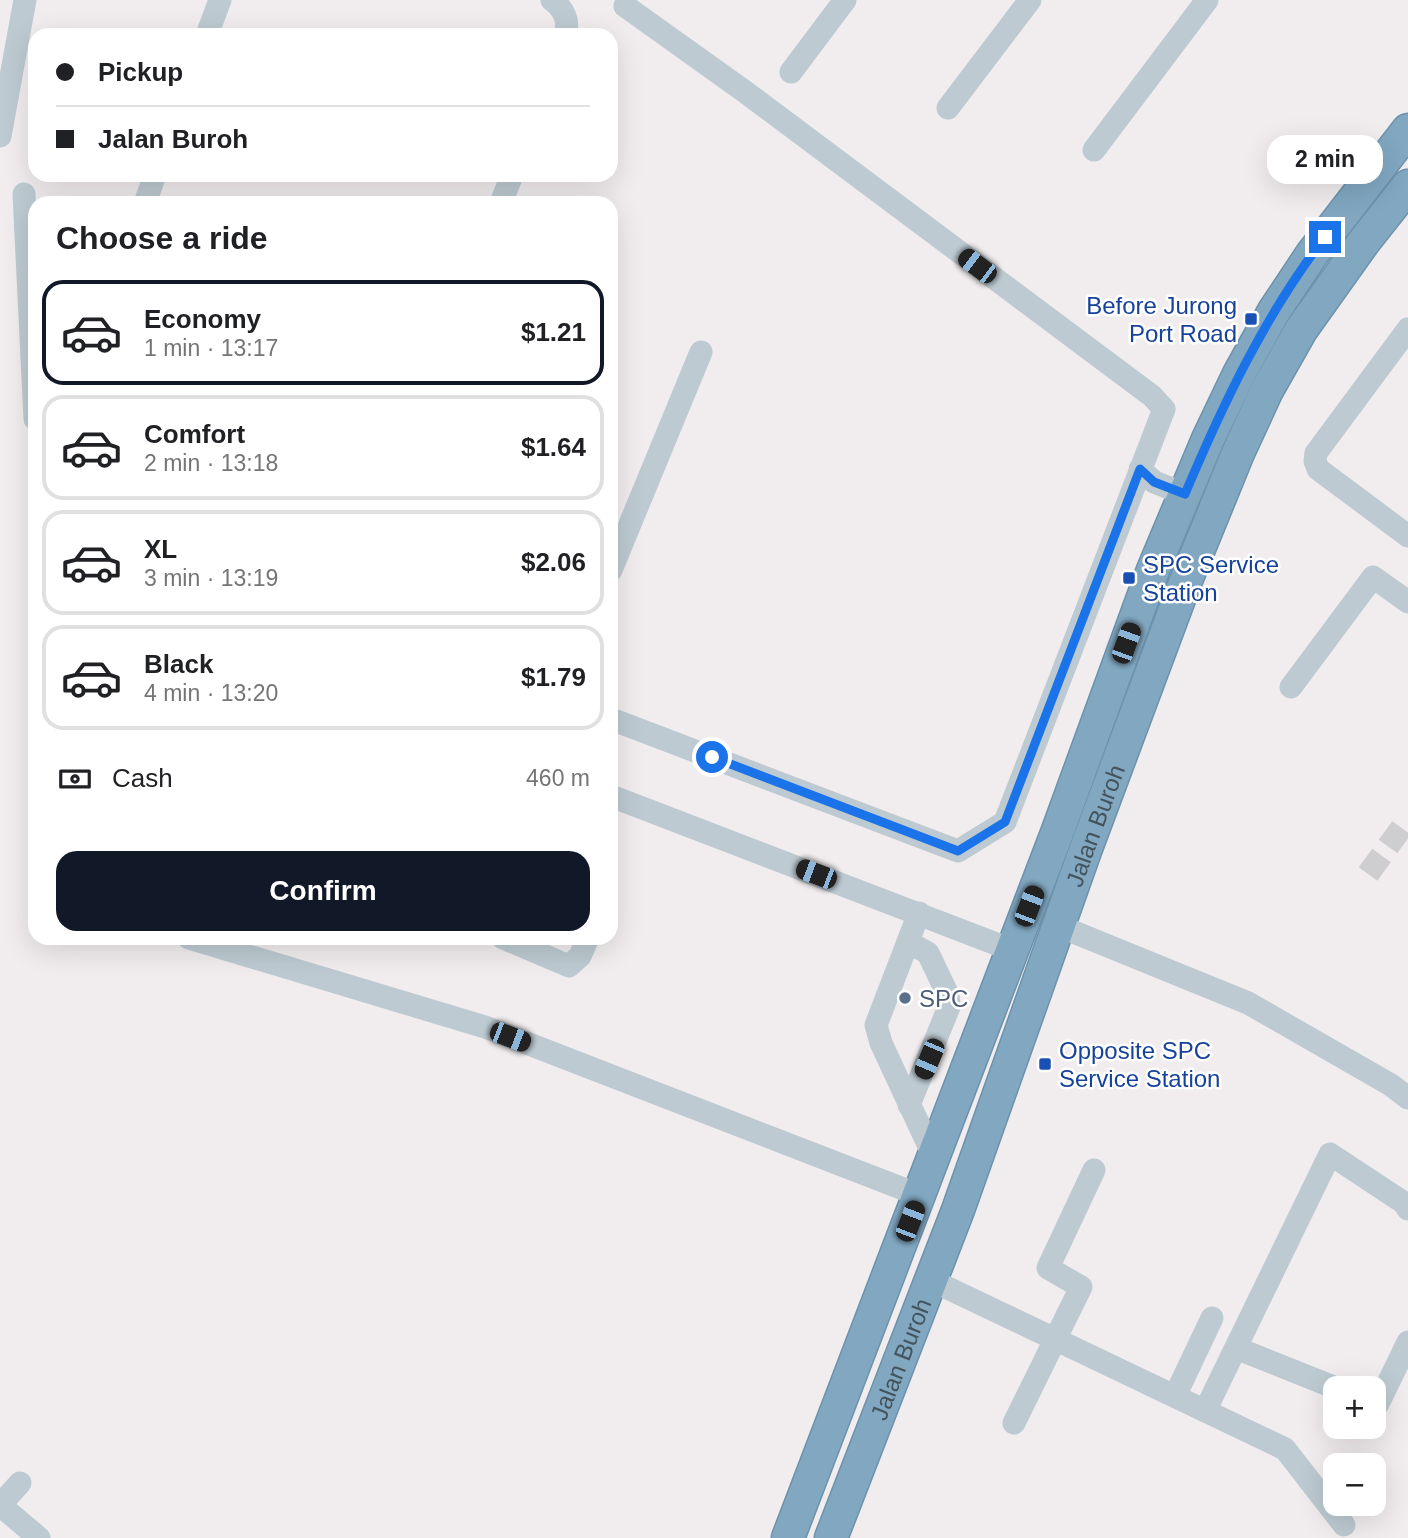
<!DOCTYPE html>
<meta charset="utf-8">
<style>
body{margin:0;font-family:Helvetica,sans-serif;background:#f6f6f6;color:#202124;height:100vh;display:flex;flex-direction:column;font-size:26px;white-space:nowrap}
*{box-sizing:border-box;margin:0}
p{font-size:23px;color:#757577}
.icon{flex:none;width:38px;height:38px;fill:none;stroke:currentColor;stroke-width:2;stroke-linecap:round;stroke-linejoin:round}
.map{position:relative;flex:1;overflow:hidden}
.panel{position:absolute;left:28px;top:196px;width:590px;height:749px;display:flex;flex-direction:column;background:#fff;border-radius:21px;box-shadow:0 7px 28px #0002}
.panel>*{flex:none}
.hud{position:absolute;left:28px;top:28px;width:590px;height:154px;border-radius:21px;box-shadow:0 7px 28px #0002;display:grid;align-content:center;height:154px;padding:0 28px;background:#fff}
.fabs{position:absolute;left:1323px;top:1376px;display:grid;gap:14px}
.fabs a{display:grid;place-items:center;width:63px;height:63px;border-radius:14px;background:#fff;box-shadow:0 7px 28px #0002;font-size:35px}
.end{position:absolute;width:32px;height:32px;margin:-16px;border:9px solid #1a73e8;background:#fff;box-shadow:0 0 0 4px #fff}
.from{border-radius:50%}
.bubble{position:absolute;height:49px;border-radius:21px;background:#fff;box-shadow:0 7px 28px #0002;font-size:23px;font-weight:600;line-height:49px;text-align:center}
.car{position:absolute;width:21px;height:42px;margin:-21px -10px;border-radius:9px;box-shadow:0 0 5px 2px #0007;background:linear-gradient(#222 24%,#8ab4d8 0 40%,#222 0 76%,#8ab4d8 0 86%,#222 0)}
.hud b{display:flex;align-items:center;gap:24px;height:66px;font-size:26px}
.hud b+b{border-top:2px solid #e0e0e0}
.hud i{width:18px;height:18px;background:#202124}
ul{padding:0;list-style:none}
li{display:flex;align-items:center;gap:21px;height:105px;margin:0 14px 10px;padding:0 14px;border:4px solid #e0e0e0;border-radius:21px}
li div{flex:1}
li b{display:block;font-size:26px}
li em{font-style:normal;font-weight:600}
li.current{border-color:#111827}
li>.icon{width:63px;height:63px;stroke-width:1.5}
h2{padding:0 28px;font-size:32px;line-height:84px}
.pay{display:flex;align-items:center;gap:18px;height:77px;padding:0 28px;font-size:26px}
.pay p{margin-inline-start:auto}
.primary-button{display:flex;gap:14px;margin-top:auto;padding:14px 28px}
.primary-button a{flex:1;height:80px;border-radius:21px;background:#111827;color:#fff;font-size:28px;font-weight:600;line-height:80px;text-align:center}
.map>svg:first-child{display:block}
</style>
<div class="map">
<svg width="1408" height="1538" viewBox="0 0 1408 1538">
<rect width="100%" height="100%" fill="#f1edee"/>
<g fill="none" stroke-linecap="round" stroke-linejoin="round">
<path stroke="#ceced1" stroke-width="23" stroke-dasharray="23 11" stroke-linecap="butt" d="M 1368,874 L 1408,819"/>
<defs>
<g id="highway">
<path d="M 788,1538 L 1057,833 L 1153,570 L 1208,439 L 1239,374 L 1274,311 L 1312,254 L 1408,130"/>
<path id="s1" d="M 831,1538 L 958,1210 L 1085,851 L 1185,583 L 1238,453 L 1267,390 L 1301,330 L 1363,243 L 1408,186"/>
</g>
</defs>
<use href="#highway" stroke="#6c92ad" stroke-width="35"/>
<path stroke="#bdcad1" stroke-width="23" d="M 552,0 C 563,8 571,22 564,35
M 207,35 L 220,0
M 791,72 L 845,0
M 948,108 L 1030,0
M 0,136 L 25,0
M 1094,150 L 1207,0
M 24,194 L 35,419
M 145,203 L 155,175
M 501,203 L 512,175
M 1408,329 L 1316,453 L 1315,461 L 1318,469 L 1408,536
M 1140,469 L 1154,482 L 1185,494
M 611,570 L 701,352
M 1291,687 L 1373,577 L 1408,602
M 611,719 L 958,851 L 1005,822 L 1164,409 L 1152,396 L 744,91 L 625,6
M 611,796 L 1012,950
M 919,913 L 876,1025 L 881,1043 L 934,1157
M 1059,926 L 1248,1003 L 1391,1085 L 1408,1098
M 189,938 L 485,1027 L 919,1195
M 503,938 L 569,966 L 580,956 L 588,938
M 908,942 L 928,953 L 948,995 L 949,1007 L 909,1105
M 931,1280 L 1285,1449 L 1344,1525
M 1236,1348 L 1336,1388
M 1175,1396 L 1212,1318
M 1374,1403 L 1378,1404 L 1408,1342
M 1205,1411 L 1330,1154 L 1404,1203 L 1408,1209
M 1014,1423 L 1081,1287 L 1048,1268 L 1094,1170
M 0,1505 L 39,1538
M 0,1505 L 20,1483"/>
<use href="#highway" stroke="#81a7c1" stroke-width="32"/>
</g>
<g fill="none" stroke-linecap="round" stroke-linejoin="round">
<path stroke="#1a73e8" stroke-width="9" d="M 712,757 L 958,851 L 1005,822 L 1140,469 L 1154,482 L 1185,494 C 1223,404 1265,315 1325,237"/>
</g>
<g fill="#1a4fb4" stroke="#fff" stroke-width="2.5">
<rect x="1244" y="312" width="14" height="14" rx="3.5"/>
<rect x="1122" y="571" width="14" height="14" rx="3.5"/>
<rect x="1038" y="1057" width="14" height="14" rx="3.5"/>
</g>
<circle fill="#5c6f8a" stroke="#fff" stroke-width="2.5" cx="905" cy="998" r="7"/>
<g text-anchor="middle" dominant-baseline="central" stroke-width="5" stroke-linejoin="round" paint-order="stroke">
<g font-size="24" fill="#164399" stroke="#fff" text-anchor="start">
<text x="1237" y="305" text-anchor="end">Before Jurong<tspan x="1237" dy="28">Port Road</tspan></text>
<text x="1143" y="564">SPC Service<tspan x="1143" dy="28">Station</tspan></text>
<text x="1059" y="1050">Opposite SPC<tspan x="1059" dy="28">Service Station</tspan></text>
</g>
<g font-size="24" fill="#44545d" stroke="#fff">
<text stroke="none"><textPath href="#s1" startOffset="760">Jalan Buroh</textPath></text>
<text stroke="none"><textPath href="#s1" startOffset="192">Jalan Buroh</textPath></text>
</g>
<g font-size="24" fill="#4e5e75" stroke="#fff" text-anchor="start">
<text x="919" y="998">SPC</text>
</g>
</g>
</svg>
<div class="fabs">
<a>+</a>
<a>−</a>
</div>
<i class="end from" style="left:712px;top:757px"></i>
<i class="end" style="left:1325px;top:237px"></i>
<div class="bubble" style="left:1267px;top:135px;width:116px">2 min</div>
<i class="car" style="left:977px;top:266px;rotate:307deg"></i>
<i class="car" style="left:1126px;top:643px;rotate:20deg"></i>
<i class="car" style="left:816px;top:874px;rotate:291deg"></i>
<i class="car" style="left:1029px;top:906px;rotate:21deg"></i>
<i class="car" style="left:510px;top:1037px;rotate:111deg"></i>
<i class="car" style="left:929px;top:1059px;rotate:203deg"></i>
<i class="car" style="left:910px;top:1221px;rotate:21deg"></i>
<div class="hud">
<b><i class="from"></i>Pickup</b>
<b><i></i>Jalan Buroh</b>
</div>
<section class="panel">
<h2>Choose a ride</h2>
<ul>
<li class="current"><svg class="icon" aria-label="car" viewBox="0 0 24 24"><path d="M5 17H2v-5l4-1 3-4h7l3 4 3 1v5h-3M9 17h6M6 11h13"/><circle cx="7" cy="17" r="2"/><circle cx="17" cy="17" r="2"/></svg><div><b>Economy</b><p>1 min · 13:17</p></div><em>$1.21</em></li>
<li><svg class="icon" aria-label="car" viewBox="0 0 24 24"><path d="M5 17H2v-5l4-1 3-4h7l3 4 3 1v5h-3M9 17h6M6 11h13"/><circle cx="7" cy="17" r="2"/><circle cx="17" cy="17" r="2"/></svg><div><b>Comfort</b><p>2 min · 13:18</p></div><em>$1.64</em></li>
<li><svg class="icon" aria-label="car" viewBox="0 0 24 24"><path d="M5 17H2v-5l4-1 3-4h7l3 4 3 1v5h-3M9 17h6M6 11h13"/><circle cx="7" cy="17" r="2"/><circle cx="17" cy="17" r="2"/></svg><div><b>XL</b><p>3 min · 13:19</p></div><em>$2.06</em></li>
<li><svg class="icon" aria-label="car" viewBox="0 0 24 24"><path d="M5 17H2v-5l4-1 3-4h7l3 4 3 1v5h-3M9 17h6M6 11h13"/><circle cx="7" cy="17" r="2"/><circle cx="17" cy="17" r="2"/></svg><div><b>Black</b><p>4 min · 13:20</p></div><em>$1.79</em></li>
</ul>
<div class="pay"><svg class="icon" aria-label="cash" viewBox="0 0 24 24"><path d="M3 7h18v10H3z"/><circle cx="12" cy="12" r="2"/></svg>Cash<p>460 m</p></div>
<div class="primary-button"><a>Confirm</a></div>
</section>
</div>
